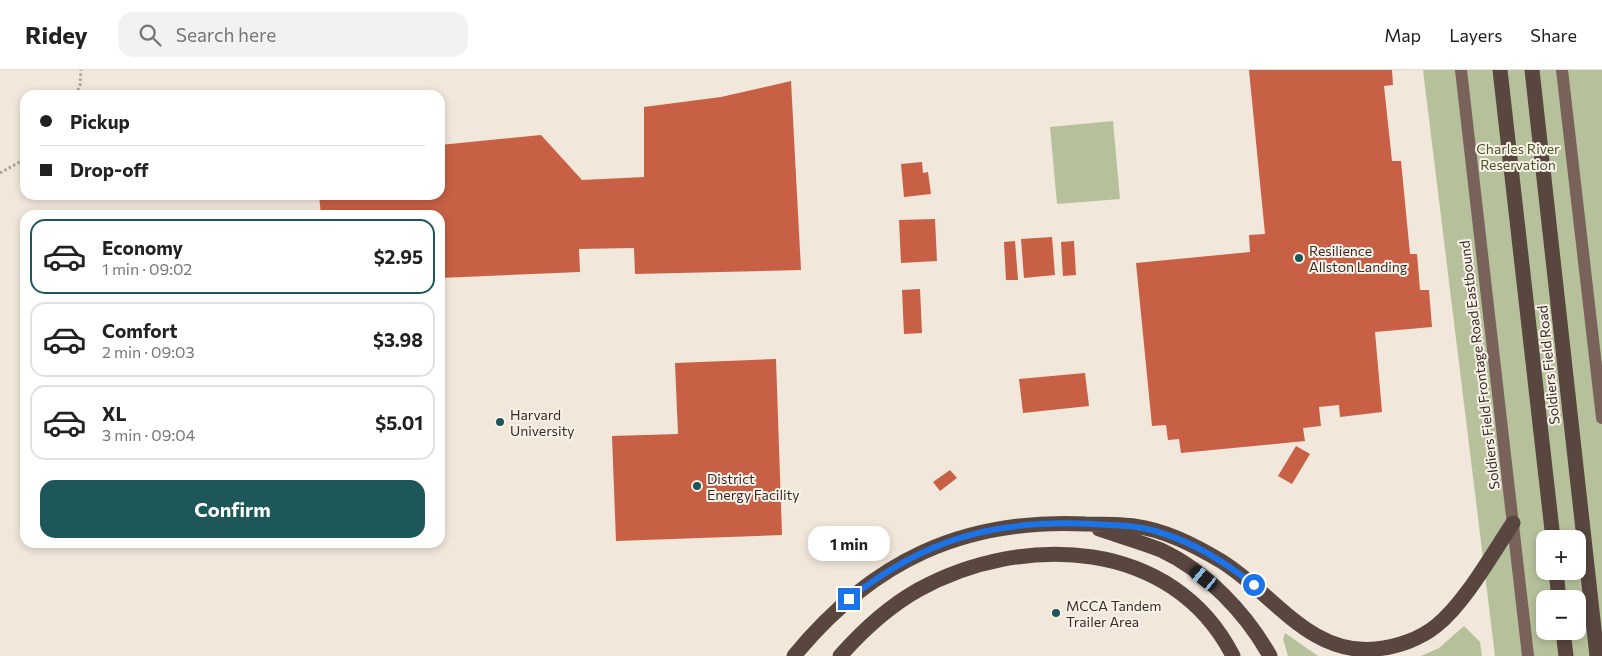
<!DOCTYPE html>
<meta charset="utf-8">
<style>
body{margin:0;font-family:Commissioner,sans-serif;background:#f2f2f2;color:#222;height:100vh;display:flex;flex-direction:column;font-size:19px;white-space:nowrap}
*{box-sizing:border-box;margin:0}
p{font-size:16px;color:#767676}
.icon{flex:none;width:28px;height:28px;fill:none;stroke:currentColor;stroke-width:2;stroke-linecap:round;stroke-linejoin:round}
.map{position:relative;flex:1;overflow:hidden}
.sheet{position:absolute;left:20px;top:140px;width:425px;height:338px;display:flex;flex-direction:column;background:#fff;border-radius:15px;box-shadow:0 2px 8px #0003}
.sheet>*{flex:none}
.top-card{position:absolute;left:20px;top:20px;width:425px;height:110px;border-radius:15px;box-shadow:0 2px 8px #0003;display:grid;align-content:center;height:110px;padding:0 20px;background:#fff}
.fabs{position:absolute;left:1536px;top:460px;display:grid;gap:10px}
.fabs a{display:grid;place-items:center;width:50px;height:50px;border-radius:10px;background:#fff;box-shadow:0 2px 8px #0003;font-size:25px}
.end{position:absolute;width:22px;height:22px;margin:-11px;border:6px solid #1a73e8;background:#fff;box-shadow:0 0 0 2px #fff}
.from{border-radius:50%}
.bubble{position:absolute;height:35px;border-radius:15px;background:#fff;box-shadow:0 2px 8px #0003;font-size:16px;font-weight:700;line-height:35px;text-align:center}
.car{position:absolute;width:15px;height:30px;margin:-15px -8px;border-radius:6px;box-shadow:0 0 4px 1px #0007;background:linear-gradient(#222 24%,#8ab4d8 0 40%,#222 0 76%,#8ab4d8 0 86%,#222 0)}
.top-card b{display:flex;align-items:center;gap:18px;height:48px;font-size:19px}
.top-card b+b{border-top:1px solid #e0e0e0}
.top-card i{width:12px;height:12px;background:#222}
ul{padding:9px 0 0;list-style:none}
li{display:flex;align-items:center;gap:15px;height:75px;margin:0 10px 8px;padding:0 10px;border:2px solid #e0e0e0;border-radius:15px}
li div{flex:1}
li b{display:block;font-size:19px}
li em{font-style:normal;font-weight:700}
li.selected{border-color:#1d5759}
li>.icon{width:45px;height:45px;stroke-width:1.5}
.action{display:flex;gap:10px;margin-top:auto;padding:10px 20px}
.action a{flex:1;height:58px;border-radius:15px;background:#1d5759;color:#fff;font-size:20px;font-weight:700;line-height:58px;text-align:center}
header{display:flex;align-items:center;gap:30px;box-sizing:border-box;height:70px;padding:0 25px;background:#fff;border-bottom:1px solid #e0e0e0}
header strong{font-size:24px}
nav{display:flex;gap:28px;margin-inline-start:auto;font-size:18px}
.search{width:350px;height:45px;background:#f2f2f2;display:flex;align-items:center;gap:12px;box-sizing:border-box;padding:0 18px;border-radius:15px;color:#767676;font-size:19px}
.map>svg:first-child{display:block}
</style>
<header>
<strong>Ridey</strong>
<div class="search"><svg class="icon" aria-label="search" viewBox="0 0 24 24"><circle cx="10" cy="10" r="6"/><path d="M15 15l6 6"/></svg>Search here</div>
<nav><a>Map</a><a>Layers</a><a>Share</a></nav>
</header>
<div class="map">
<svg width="1602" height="586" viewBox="0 0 1602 586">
<rect width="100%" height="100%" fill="#f2e7db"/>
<path fill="#b6c19b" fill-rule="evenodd" d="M 1423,0 L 1602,0 L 1602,586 L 1495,586 ZM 1545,469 L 1578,469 L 1578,501 L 1545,501 ZM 1545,529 L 1578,529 L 1578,561 L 1545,561 Z
M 1113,51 L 1120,129 L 1057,134 L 1050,57 Z
M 1464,556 L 1480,572 L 1482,586 L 1421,586 L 1439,578 Z
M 1285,563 L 1318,586 L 1288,586 L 1283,569 Z"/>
<path fill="#c76044" d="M 1249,0 L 1392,0 L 1393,15 L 1384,16 L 1392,91 L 1401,91 L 1410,184 L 1417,184 L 1420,220 L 1429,220 L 1432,257 L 1375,262 L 1382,342 L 1340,347 L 1339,335 L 1319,337 L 1321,356 L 1303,358 L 1305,371 L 1181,383 L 1179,369 L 1168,370 L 1166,355 L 1152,356 L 1136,193 L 1250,182 L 1249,165 L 1265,164 Z
M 791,11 L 801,200 L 635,204 L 634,178 L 579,179 L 580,202 L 440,208 L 440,145 L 321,145 L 319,125 L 440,125 L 440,75 L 541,65 L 582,110 L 644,107 L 644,37 L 721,27 Z
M 922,92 L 923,103 L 928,102 L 931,124 L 904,127 L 901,94 Z
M 935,149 L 937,191 L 901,193 L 899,150 Z
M 1052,167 L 1055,205 L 1024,208 L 1021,169 Z
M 1015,171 L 1018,210 L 1006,210 L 1004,172 Z
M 1074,171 L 1076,205 L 1063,206 L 1061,172 Z
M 920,219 L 922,263 L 904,264 L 902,220 Z
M 776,289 L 782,465 L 616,471 L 612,366 L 678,364 L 675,293 Z
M 1085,303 L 1089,336 L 1023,343 L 1019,309 Z
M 1296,376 L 1310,384 L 1292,414 L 1278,406 Z
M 950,400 L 957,408 L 940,421 L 933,412 Z"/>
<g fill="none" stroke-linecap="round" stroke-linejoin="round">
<path stroke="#b6a091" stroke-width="3" stroke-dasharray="2.5 2.5" stroke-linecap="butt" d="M 76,25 L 80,15 L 81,0
M 0,103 L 25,89"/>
<path stroke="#796259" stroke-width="12" d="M 1461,0 L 1528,586
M 1562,0 L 1602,348"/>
<path stroke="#58463f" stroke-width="15" d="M 1500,0 L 1553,469
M 1532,0 L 1597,586
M 1099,459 C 1119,466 1141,472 1161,480 C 1206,501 1246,543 1270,586
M 1556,501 L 1559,529
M 1563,561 L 1566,586
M 794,586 C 872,491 963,448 1086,454 C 1102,454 1118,454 1134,456 C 1165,460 1194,475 1221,491 C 1272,522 1309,586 1376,579 C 1397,577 1420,569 1436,556 C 1465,533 1492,484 1513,453
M 840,586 C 863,560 888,537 918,520 C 1023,462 1173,468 1233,586"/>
</g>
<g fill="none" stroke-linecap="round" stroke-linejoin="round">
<path stroke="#1a73e8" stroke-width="6" d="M 849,529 C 924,469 996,449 1092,454 C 1113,455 1134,455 1155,461 C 1192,471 1225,492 1254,515"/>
</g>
<g fill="#1d5759" stroke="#faf1e8" stroke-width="2">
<circle cx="1299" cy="188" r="5"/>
<circle cx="500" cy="352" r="5"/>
<circle cx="697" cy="416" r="5"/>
<circle cx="1056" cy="543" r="5"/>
</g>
<g text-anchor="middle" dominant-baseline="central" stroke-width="4" stroke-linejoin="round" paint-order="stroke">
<g font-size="14" fill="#47552b" stroke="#faf1e8">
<text x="1518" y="78">Charles River<tspan x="1518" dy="16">Reservation</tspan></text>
</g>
<g font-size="14" fill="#372c28" stroke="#faf1e8" text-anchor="start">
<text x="1309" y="180">Resilience<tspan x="1309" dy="16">Allston Landing</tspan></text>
<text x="510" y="344">Harvard<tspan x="510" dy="16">University</tspan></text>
<text x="707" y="408">District<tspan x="707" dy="16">Energy Facility</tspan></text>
<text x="1066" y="535">MCCA Tandem<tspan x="1066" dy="16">Trailer Area</tspan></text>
</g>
<g font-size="14" fill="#372c28" stroke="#faf1e8">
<text transform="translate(1479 295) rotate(-97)">Soldiers Field Frontage Road Eastbound</text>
<text transform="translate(1548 295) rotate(-96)">Soldiers Field Road</text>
</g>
</g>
</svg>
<div class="fabs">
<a>+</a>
<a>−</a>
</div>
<i class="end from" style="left:1254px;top:515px"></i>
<i class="end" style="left:849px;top:529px"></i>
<div class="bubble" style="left:808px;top:456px;width:82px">1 min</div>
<i class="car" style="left:1204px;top:508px;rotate:309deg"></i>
<div class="top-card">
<b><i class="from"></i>Pickup</b>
<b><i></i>Drop-off</b>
</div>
<section class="sheet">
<ul>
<li class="selected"><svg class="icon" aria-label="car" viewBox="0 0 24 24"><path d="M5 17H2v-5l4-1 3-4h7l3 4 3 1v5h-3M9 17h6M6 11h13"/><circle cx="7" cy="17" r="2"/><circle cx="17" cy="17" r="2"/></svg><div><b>Economy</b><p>1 min · 09:02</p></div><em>$2.95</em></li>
<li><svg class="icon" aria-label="car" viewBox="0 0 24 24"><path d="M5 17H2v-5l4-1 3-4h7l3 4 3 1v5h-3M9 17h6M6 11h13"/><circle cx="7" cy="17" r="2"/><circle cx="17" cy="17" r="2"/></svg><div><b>Comfort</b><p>2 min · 09:03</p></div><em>$3.98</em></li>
<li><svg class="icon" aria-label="car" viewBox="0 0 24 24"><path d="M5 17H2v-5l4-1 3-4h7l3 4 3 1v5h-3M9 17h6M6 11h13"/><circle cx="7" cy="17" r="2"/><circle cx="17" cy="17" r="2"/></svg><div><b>XL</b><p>3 min · 09:04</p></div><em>$5.01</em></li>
</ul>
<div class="action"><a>Confirm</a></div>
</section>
</div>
